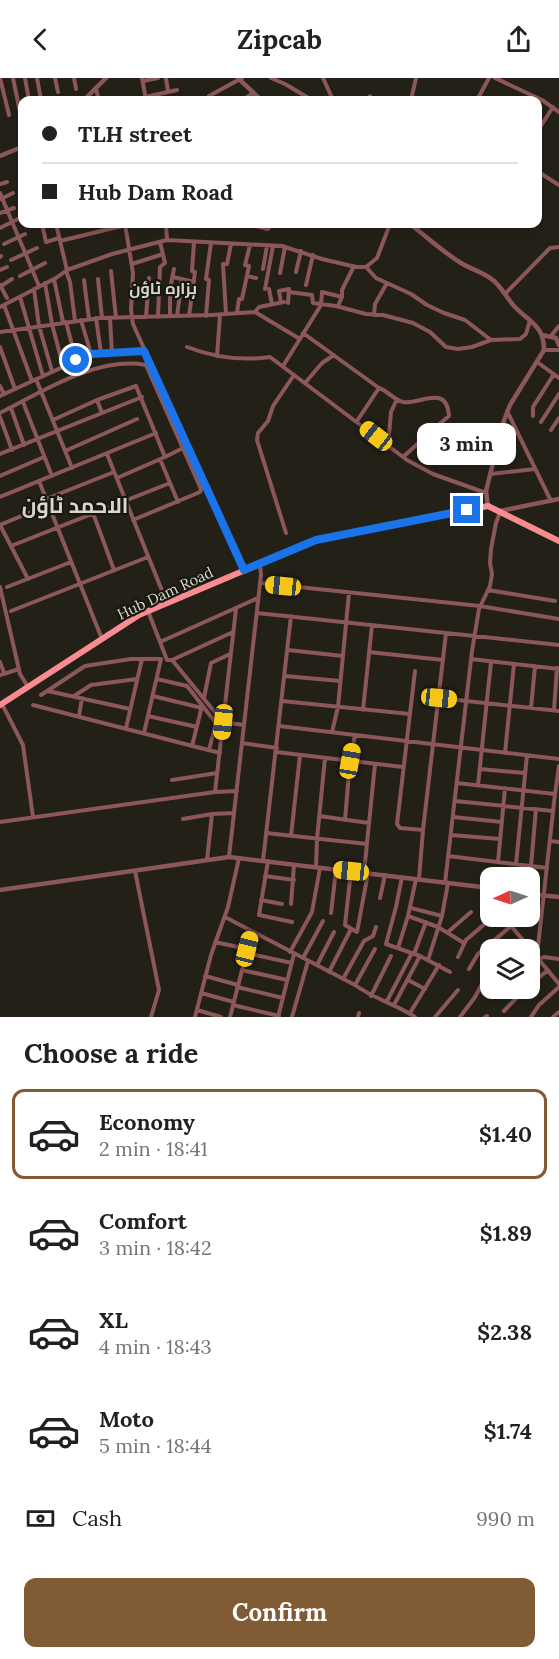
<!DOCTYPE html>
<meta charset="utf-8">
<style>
body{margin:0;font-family:Lora,Cairo,serif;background:#f2f2f2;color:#202124;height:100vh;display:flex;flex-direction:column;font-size:22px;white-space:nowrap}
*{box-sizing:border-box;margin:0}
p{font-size:20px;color:#757577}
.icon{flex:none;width:33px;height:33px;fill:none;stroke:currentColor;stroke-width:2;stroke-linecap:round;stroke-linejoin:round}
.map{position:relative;height:939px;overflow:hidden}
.side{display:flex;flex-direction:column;background:#fff;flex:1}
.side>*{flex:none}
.top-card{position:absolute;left:18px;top:18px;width:524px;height:132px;border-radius:12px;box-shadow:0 3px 9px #0003;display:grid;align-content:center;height:132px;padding:0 24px;background:#fff}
.needle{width:39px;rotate:267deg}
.fabs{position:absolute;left:480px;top:789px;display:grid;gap:12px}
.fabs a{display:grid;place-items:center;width:60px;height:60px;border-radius:12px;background:#fff;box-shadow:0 3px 9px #0003;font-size:30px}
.end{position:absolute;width:27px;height:27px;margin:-14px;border:8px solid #1a73e8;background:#fff;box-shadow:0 0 0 3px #fff}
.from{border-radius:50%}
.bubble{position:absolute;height:42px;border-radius:12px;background:#fff;box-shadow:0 3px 9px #0003;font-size:20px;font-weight:700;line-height:42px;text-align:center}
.car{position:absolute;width:18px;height:36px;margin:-18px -9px;border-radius:8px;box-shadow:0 0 4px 2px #0007;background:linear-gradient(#f5c518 24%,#345 0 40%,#f5c518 0 76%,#345 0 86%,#f5c518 0)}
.top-card b{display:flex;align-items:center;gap:21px;height:57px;font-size:22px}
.top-card b+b{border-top:2px solid #e0e0e0}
.top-card i{width:15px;height:15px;background:#202124}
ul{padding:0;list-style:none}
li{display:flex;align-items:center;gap:18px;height:90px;margin:0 12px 9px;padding:0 12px;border:3px solid transparent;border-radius:12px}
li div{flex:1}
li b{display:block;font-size:22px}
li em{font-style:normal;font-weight:700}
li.active{border-color:#805b34}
li>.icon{width:54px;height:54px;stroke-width:1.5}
h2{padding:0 24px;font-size:27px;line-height:72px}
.pay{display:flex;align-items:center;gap:15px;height:66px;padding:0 24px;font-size:22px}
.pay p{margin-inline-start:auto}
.cta{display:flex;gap:12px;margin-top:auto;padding:12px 24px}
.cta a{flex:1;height:69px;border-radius:12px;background:#805b34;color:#fff;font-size:24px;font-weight:700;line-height:69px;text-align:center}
header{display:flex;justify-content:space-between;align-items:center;height:78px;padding:0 24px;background:#fff;font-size:27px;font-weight:700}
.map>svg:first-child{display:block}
</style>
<header><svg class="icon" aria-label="back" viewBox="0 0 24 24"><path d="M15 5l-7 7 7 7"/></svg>Zipcab<svg class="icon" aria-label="share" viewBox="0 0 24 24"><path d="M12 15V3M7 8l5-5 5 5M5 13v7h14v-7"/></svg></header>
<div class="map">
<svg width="559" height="939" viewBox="0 0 559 939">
<rect width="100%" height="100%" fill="#232117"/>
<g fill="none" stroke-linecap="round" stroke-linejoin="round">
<path stroke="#8b5758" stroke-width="4" d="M 0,0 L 9,37
M 13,0 L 20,34
M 25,0 L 29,22
M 37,0 L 41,22
M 55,0 L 58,14
M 74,0 L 76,11
M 142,0 L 146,22
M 166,0 L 168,14
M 271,0 L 285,6 L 312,22
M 323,0 L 333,22
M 495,0 L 542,22 L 559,34
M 143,3 L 158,0
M 96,11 L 99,22
M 209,18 L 242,0
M 370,18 L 372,22
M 145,19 L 177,12
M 243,22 L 253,15
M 411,22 L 416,0
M 477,22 L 489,0
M 537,54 L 553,29
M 537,93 L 559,107
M 0,106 L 7,104
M 0,115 L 39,208
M 1,121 L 13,115
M 21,124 L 22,123
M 0,135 L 14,130
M 42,146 L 46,164 L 59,160
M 56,146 L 67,192
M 125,146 L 133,195 L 131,232 L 133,246 L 244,492
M 166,146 L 167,162
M 201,147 L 246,146 L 268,151 L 272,146
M 0,150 L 20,140
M 60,163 L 130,146
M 4,166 L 25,156
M 0,179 L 1,178
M 11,182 L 37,170
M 132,186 L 163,176
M 366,189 L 377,180 L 390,146
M 263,191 L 267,168
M 0,192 L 7,189
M 66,193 L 70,204 L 75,243
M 111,193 L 116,240
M 296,194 L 301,173
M 280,195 L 285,169
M 20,198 L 45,185
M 247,198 L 256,200
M 173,199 L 194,204
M 54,201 L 63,244
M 98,201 L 102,240
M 84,202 L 89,241
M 45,205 L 52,246 L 63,288
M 0,207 L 7,220
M 306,207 L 313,177
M 1,208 L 12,201
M 34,211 L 39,248 L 52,293
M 265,211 L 273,168
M 269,211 L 272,226
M 289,214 L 312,217 L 313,225 L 336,228 L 366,236 L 383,237 L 413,245 L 430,254 L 446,269 L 458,271 L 472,269 L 491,262 L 520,261 L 526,256 L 530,242
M 505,216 L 550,170 L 559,169
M 20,219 L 43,298
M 281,224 L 279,213 L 289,211 L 288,225
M 4,227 L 32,303
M 338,228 L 342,219 L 342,212 L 354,188
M 0,229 L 56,200 L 67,192 L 112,176 L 167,162 L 282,168 L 322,181 L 356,189 L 366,189 L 376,200 L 411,216 L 427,227 L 444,235 L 465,242 L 491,262
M 255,234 L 259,229 L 284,224
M 237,235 L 239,221 L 242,221 L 249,188 L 245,187 L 250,167
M 226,236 L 223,186 L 227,186 L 231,166
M 374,237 L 375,226 L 387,205
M 170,238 L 170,211 L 174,191
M 177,238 L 182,201
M 189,238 L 195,194 L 192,193 L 194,164
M 206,238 L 209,202 L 206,201 L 211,165
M 146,239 L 149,200
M 158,239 L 160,189 L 165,185 L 160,164
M 96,240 L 101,275
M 110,240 L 112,275
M 81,242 L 91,276
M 66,244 L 76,282
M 0,254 L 100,240 L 211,237 L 255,234 L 300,261
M 303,255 L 379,310
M 550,259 L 559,248
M 0,269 L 15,311
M 187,269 C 213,279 242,283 270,279 L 407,382 L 433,396 L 486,415
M 544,272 L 559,272
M 217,278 L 220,237
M 537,284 L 559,300
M 283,288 L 321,227 L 322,214 L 342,219
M 36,301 L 72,390
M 305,305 L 322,285 L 334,277
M 0,308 L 4,316
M 0,318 L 91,276 L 144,273
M 97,322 L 102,335
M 23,324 L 52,398
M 11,330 L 24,367
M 507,333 L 551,423
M 0,335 C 42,314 97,278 146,287 L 201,411 L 200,414 L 133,442
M 533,338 L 533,329 L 554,296
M 0,339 L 12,372
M 53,342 L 97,322 L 136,308 L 165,379 L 117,400
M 357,343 L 379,310 C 388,313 394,322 403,324 C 419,327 447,305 449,338 C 433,351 419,365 403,379
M 541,344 L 559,316
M 551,352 L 559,340
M 388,368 L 391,334 L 397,321
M 65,373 L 137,341
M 0,376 L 142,319
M 107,376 L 167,525
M 165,379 L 183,370
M 160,381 L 178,424
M 490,396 L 535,391
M 0,398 L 44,379
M 39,403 L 102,561
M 0,419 L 156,355
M 46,421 L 114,394
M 93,435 L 114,492
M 0,447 L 28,501
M 0,447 L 48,427
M 286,455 L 257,362 L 258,355 L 268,343 L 273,328 L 294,297
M 11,468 L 170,405
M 260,505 L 480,528 L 559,541
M 0,509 L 20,596 L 28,609
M 7,509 L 71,484
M 488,512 L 555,523
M 11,533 L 148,479
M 148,533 L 167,582 L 172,582 L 223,644 L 244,647
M 257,535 L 559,567
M 160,564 L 258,520
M 288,572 L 343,578
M 369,574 L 443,582
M 471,581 L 559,591
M 172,582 L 233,554
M 0,584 L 4,595
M 415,593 L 397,746 L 400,750 L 423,752
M 0,597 L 19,591
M 285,598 L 340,603
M 157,601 L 187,608 L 216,645 L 209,672
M 48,613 L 130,631
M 41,617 L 85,588 L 131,581 L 161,581 L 144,655
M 74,618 L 91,607 L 137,601
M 153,618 L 202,630
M 204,620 L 211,585 L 230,576
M 439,620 L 559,633
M 282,623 L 410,636
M 2,626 L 23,667 L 33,739
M 33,627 L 220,675
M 531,630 L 535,588
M 363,632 L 372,547
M 554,632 L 557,590
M 79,638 L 82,620
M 148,638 L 197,649
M 279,648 L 559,681
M 126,650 L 142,581
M 332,654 L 338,629 L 349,515
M 242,665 L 277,670
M 192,668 L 202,628
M 276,674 L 403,689
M 505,675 L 514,586
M 480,691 L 525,695
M 172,702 L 217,695
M 457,705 L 555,716 L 538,868 L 534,875
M 478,707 L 491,584
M 215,714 L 236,531
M 555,716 L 559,688
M 455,723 L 553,733
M 212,736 L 234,735
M 319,738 L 369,745
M 453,739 L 502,744
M 183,741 L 212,736 L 207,782
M 345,742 L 350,683 L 355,657
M 0,744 L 215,714 L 237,713
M 266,755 L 367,766
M 451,757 L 500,761
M 291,758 L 300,677
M 550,763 L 559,764
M 448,778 L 547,790
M 229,779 L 261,497 L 260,486
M 263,783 L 291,538
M 268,783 L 259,837 L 292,844
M 498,784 L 505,710
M 516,786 L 527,677
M 531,788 L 536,731
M 316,789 L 317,761 L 325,680
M 135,793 L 159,912 L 151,939
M 351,793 L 345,847 L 357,854 L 368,795
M 364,795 L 375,686
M 265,798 L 294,802
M 402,799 L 396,829 L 386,866 L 420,878 L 450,894
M 419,801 L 423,752 L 446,555
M 445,805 L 472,573 L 479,531 L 490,508 L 492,496 L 490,485 L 491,471 L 496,445 L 500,434
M 485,810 L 486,817 L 490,824
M 380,820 L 385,797
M 261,822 L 282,826
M 291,826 L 294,787
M 411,830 L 442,838
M 331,835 L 336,792
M 408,838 L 438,849 L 464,865
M 503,838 L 559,906
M 225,839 L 355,907 C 374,921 396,926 415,939
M 448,854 L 471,834
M 215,864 L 247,871
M 398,870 L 408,838 L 416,801
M 511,872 L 523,862
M 290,874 L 312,834 L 320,790
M 246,875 L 292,885
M 414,876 L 426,844
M 458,879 L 466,862 L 494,838
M 303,880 L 323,843
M 539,881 L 544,879 L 559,881
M 428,882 L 442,838 L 448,805
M 530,884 L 536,878
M 317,887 L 334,854
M 469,891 L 478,876 L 511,848
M 242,892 L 287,902
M 329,894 L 351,851
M 205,898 L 238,907
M 343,901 L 364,863 L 373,858 L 376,849
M 408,902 L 425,911
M 355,907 L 375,871
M 530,907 L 548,892
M 237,909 L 283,920
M 201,915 L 234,924
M 371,918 L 391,878
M 387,923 L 412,875
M 233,927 L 279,938
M 394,927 L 420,878
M 197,932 L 221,939
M 504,933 L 526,910
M 410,935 L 439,887
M 195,939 L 211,877 L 228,829 L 239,780
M 230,939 L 252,853
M 278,939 L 294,876
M 292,939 L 308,883
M 358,939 L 359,935
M 435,939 L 458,912
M 460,939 L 475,919 L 490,891
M 485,939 L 487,938
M 531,939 L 539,927 L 559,909
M 553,939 L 559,934"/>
<path stroke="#8b5758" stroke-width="4.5" d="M 238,0 L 261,22
M 84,22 L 106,0
M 0,78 L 22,69
M 410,146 C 427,159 443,174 461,185 C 472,192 484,194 494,203 C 502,210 507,220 514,228 C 529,244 544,247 544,272 L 510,327 L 503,345 L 486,413 L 488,428
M 542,257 L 556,260 L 559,267
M 500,433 L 559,421
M 0,812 L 229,779 L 490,810
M 530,816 L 559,819"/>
<path stroke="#f88c90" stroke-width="6" d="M 0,627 L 139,537 L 316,462 L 488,428 L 559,463"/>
</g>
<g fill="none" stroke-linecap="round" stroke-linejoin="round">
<path stroke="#1a73e8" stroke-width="8" d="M 76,282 L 91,276 L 144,273 L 244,492 L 316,462 L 467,432"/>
</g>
<g text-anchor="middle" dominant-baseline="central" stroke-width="4.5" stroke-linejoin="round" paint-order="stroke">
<g font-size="15" fill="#d8d7d1" stroke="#19180e">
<text transform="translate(165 515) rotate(-25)">Hub Dam Road</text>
</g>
<g font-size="16" font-weight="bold" fill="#d8d7d1" stroke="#19180e">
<text x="163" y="210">ہزارہ ٹاؤن</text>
</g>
<g font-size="21" font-weight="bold" fill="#d8d7d1" stroke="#19180e">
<text x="75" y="427">الاحمد ٹاؤن</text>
</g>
</g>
</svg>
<div class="fabs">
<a><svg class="needle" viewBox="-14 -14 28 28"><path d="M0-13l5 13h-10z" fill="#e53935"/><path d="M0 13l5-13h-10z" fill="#757577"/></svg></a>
<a><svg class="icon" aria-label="layers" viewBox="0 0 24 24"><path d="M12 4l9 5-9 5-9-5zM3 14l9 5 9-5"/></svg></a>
</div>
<i class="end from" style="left:76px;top:282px"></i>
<i class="end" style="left:467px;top:432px"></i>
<div class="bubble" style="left:417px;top:345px;width:99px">3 min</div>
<i class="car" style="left:376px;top:358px;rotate:308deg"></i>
<i class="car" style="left:283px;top:508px;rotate:276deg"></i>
<i class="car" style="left:439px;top:620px;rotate:96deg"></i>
<i class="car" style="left:223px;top:644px;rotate:186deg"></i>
<i class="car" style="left:350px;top:683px;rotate:10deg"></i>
<i class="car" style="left:351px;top:793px;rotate:276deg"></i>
<i class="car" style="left:247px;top:871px;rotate:14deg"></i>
<div class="top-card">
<b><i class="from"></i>TLH street</b>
<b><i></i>Hub Dam Road</b>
</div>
</div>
<section class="side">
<h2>Choose a ride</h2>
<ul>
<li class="active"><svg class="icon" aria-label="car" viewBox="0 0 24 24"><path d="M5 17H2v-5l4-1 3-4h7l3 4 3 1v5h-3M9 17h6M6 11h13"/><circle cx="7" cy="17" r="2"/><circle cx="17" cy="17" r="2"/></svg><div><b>Economy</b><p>2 min · 18:41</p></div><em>$1.40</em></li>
<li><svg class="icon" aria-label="car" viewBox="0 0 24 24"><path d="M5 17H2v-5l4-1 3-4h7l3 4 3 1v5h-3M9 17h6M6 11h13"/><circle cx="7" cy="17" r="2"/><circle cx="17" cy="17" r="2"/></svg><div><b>Comfort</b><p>3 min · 18:42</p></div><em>$1.89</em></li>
<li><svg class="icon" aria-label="car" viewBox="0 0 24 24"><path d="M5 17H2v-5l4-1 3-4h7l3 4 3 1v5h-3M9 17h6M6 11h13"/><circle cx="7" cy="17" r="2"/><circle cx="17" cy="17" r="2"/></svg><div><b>XL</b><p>4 min · 18:43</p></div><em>$2.38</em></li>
<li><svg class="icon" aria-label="car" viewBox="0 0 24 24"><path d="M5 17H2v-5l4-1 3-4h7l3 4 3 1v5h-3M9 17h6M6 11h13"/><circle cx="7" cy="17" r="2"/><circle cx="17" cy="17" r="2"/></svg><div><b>Moto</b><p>5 min · 18:44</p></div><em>$1.74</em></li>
</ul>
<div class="pay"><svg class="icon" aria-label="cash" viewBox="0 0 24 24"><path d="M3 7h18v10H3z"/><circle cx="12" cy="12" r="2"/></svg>Cash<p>990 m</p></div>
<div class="cta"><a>Confirm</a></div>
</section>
